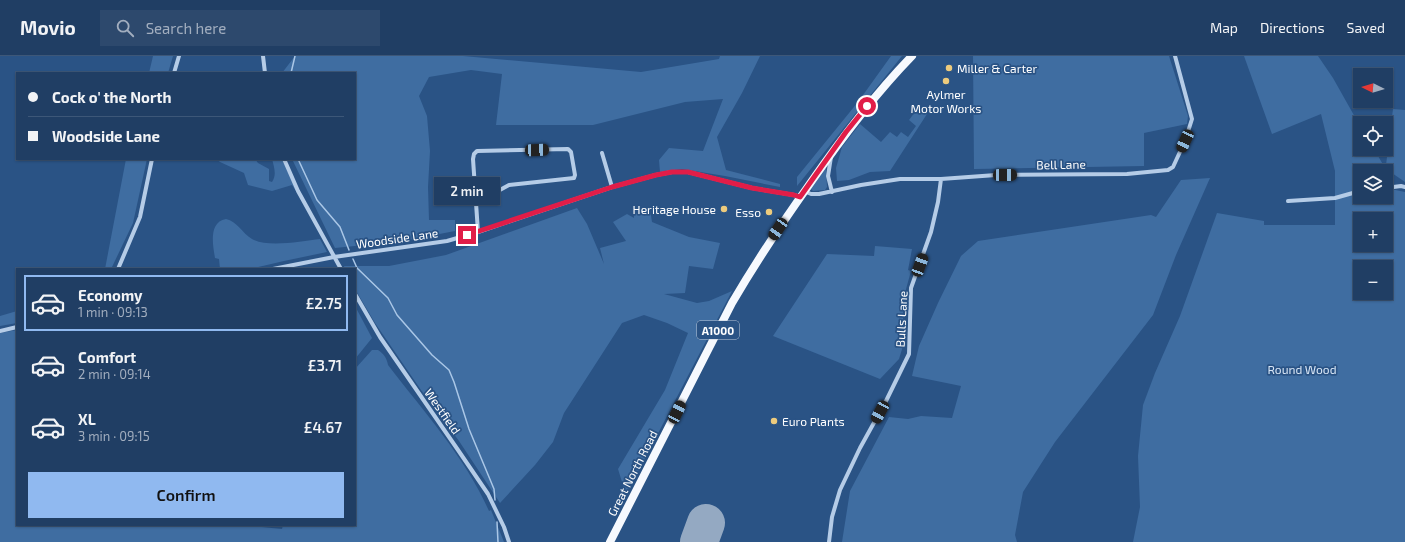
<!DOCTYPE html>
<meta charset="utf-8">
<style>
body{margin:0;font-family:"Exo 2",sans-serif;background:#2d496d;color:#f1f3f6;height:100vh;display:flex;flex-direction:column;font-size:15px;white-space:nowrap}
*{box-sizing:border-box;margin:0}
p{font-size:13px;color:#a2aebf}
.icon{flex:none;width:22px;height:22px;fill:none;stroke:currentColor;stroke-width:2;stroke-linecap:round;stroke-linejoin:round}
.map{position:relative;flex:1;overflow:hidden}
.sheet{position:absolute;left:16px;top:212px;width:340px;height:258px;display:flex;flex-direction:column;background:#203e64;border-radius:0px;box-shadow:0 1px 3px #0004,0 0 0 1px #3d5778}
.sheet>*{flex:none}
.banner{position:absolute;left:16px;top:16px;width:340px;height:88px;border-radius:0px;box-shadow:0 1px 3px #0004,0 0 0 1px #3d5778;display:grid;align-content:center;height:88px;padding:0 12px;background:#203e64}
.needle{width:26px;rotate:275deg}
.fabs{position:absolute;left:1353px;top:12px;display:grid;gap:8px}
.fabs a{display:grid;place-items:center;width:40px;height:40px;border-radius:0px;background:#203e64;box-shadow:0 1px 3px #0004,0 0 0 1px #3d5778;font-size:20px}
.end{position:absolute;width:18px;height:18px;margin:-9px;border:5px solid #e11d48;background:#fff;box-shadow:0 0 0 2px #fff}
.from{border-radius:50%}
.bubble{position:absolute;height:28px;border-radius:0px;background:#203e64;box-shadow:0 1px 3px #0004,0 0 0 1px #3d5778;font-size:13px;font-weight:600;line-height:28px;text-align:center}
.car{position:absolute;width:12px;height:24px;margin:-12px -6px;border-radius:5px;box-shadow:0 0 3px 1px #0007;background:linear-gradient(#222 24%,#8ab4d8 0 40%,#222 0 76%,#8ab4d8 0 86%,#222 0)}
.banner b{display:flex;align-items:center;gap:14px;height:38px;font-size:15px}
.banner b+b{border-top:1px solid #3d5778}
.banner i{width:10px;height:10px;background:#f1f3f6}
ul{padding:7px 0 0;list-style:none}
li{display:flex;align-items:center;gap:12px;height:56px;margin:0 8px 6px;padding:0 4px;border:2px solid transparent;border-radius:0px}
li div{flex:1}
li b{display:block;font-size:15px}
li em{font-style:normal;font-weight:600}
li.active{border-color:#90b9f0}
li>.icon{width:36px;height:36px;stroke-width:1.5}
.button{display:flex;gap:8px;margin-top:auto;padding:8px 12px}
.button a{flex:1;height:46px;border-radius:0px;background:#90b9f0;color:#111;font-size:16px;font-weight:600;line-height:46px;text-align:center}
header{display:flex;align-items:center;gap:24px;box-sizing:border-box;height:56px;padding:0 20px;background:#203e64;border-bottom:1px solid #3d5778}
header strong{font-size:19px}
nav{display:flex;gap:22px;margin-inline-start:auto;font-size:14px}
.search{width:280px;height:36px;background:#2d496d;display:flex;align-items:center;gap:10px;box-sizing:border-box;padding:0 14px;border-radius:0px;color:#a2aebf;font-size:15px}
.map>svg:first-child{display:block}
</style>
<header>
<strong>Movio</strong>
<div class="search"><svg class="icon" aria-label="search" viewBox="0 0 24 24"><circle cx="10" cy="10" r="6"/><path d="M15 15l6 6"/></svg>Search here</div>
<nav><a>Map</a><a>Directions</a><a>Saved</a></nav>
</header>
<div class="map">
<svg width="1405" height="486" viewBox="0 0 1405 486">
<rect width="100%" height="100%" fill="#2a5385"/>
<path fill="#3f6da1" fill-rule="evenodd" d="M 153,0 L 173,0 L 168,17 L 149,17 Z
M 295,0 L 463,0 L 641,16 L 719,3 L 720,0 L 760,0 L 742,37 L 717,81 L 726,114 L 780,128 L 780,131 L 725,120 L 682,113 L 660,116 L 659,104 L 669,92 L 703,95 L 723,43 L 685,46 L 593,69 L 496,69 L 502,18 L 471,14 L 429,21 L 419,40 L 427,60 L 430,95 L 428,131 L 429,164 L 455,164 L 455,175 L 403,185 L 335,192 L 292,103 L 355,103 L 355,17 L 282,17 Z
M 891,0 L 902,0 L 797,130 L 797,121 L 858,46 Z
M 973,0 L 1169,0 L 1188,60 L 1187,68 L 1144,77 L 1144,110 L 974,113 Z
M 1244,0 L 1318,0 L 1333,22 L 1360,70 L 1360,93 L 1374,93 L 1385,112 L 1385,115 L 1360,115 L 1360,141 L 1386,141 L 1386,132 L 1405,136 L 1405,486 L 1133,486 L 1140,451 L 1138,400 L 1143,349 L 1155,317 L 1180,260 L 1217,157 L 1264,165 L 1264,169 L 1335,169 L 1335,115 L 1321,58 L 1272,78 ZM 1360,163 L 1386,163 L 1386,189 L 1360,189 ZM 1360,211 L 1386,211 L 1386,237 L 1360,237 Z
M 918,52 L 927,58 L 890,115 L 870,116 L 849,124 L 837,125 L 836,112 L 842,91 L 860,68 L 881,86 L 890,76 L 897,81 L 901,76 L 908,81 L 916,70 L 909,64 Z
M 1393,53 L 1405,54 L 1405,126 L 1389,115 L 1386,109 Z
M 126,103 L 147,103 L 133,167 L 112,211 L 111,213 L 105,213 Z
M 216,103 L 255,103 L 258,107 L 269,113 L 269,125 L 272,126 C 277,119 274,111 272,103 L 282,103 L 298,138 L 292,129 L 272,135 L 248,129 L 244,117 L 220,106 Z
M 826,112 L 827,131 L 825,134 L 813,135 L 811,133 Z
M 1210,122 L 1176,199 L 1153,259 L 1055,386 L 1023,436 L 1015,479 L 1017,486 L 842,486 L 850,435 L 889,361 L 908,363 L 921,360 L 952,362 L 961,330 L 912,320 L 919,290 L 938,247 L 961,200 L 978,185 L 1151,159 L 1156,161 L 1181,124 Z
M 577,152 L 587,168 L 604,208 L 600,192 L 626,185 L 613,166 L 627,158 L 634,162 L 634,158 L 650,153 L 652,166 L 689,181 L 720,187 L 713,213 L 689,210 L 685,237 L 664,238 L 697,247 L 709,245 L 732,235 L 626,439 L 618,413 L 665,334 L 688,277 L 667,267 L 644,259 L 622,267 L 564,357 L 553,386 L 535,409 L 500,447 L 459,385 L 421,334 L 375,267 L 355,233 L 355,213 L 345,213 L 344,210 L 389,210 L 446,199 Z
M 226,163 C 237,165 242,177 252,183 C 268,192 302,185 320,183 L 327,196 L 284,205 L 250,213 L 220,213 L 219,203 L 215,202 C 213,190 208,166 226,163 Z
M 875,190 L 912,193 L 908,214 L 911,215 L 903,244 L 903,290 L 899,303 L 880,323 L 773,280 L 827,198 L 874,200 Z
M 355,250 L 372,282 L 355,303 Z
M 17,255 L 17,267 L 0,270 L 0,260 Z
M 17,274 L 17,469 L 242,469 L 282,473 L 283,469 L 355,469 L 355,313 L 372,294 L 378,294 C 383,297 387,302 388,309 C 424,356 465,401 489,455 L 491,454 L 504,486 L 0,486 L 0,277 Z"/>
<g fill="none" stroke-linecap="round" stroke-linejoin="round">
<path stroke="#aac7e7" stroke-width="1.5" d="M 291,17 L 295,0
M 298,103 L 317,144 L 340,171 L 349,194
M 353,203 L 357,212 L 388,242 L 397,259 L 432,299 L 449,314 L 454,326 L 469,373 L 494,433 L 495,444
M 497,466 L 498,486"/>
<path stroke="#94a9c2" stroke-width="38" d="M 699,486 L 706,467"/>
<path stroke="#b5cce7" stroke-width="4" d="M 263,0 L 265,17
M 174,17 L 179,0
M 602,97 L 612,131
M 831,101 L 828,120 L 832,136
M 284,103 L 298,135 L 341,213
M 1386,132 L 1401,130 L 1405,131
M 804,135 L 811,138 L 819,138 L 861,129 L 900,123 L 941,123 L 996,119 L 1127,118 L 1168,114 L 1173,111 L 1185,85 L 1192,63 L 1175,0
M 1288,145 L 1335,142 L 1360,135
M 476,147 L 509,129 L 574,122 L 575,119 L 571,96 L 568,93 L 477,95 L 474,98 L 473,103 L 478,176
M 118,213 L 140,161 L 152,103
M 273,213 L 334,201 L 447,185 L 478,176 L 612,131 L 656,119 L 672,116 L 688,116 L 752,132 L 794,139 L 800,141
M 355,238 L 380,281 L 458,394 L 488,438 L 504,471 L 509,486
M 0,275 L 17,271
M 829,486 L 832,461 L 840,434 L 860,392 L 886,345 L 909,298 L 911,232 L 931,176 L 938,146 L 941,123"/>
<path stroke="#f6f9fe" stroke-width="8" d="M 610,486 L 732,247 C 756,206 782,167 809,129 C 841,83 873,40 912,0"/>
</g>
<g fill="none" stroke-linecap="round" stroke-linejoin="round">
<path stroke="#e11d48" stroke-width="5" d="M 467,179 L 612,131 L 656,119 L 672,116 L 688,116 L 752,132 L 794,139 L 800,141 L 846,76 L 867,50"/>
</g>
<g fill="#edcb7d" stroke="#2a5385" stroke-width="1.5">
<circle cx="949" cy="12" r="4"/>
<circle cx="946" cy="25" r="4"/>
<circle cx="724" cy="153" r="4"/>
<circle cx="769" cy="156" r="4"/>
<circle cx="774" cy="365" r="4"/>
</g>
<g text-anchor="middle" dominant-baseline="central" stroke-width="3.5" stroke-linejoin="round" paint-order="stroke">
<rect fill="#2a5385" stroke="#bfcbda" stroke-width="1" x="697" y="265" width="42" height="18" rx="3"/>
<g font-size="11" font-weight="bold" fill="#fff">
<text x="718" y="274">A1000</text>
</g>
<g font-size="12" fill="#fff" stroke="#2a5385" text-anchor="start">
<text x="957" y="12">Miller &amp; Carter</text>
<text x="946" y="38" text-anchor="middle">Aylmer<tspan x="946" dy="14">Motor Works</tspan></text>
<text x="716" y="153" text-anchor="end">Heritage House</text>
<text x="761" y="156" text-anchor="end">Esso</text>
<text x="782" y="365">Euro Plants</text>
</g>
<g font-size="12" fill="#fff" stroke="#2a5385">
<text transform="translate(1061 108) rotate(-1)">Bell Lane</text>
<text transform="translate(397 182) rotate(-8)">Woodside Lane</text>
<text transform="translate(901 263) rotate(-87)">Bulls Lane</text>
<text transform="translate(443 355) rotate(55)">Westfield</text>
<text transform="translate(632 417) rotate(-63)">Great North Road</text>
</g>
<g font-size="12" fill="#d8e6f6" stroke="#2a5385">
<text x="1302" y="313">Round Wood</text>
</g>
</g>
</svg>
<div class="fabs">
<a><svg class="needle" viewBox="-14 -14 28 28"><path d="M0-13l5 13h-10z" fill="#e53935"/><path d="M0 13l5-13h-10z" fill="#a2aebf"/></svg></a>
<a><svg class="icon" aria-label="locate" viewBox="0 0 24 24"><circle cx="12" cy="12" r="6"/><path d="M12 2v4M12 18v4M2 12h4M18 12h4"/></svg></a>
<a><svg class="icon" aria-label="layers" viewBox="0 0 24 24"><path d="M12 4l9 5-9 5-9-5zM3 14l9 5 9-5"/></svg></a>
<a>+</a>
<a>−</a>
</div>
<i class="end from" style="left:867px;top:50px"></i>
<i class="end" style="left:467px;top:179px"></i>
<div class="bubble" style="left:434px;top:121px;width:66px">2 min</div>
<i class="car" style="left:1185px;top:85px;rotate:205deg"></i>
<i class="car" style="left:537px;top:94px;rotate:88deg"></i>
<i class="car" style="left:1005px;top:119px;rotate:89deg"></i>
<i class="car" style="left:778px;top:173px;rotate:214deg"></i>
<i class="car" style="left:920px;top:209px;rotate:20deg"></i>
<i class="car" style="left:677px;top:356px;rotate:26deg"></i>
<i class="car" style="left:880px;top:356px;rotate:208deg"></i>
<div class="banner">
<b><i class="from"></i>Cock o' the North</b>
<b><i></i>Woodside Lane</b>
</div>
<section class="sheet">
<ul>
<li class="active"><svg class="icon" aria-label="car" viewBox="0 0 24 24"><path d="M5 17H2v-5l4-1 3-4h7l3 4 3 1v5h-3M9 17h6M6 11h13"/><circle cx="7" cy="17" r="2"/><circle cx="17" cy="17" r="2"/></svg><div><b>Economy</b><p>1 min · 09:13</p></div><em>£2.75</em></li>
<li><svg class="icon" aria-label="car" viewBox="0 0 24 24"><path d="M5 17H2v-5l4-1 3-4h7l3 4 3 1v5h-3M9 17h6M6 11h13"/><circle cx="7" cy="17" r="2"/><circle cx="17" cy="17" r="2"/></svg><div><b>Comfort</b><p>2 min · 09:14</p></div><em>£3.71</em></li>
<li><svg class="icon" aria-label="car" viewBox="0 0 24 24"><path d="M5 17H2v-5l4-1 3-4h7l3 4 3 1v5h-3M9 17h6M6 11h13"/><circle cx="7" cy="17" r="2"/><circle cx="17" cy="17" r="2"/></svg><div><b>XL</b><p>3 min · 09:15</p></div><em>£4.67</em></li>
</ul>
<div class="button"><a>Confirm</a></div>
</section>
</div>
